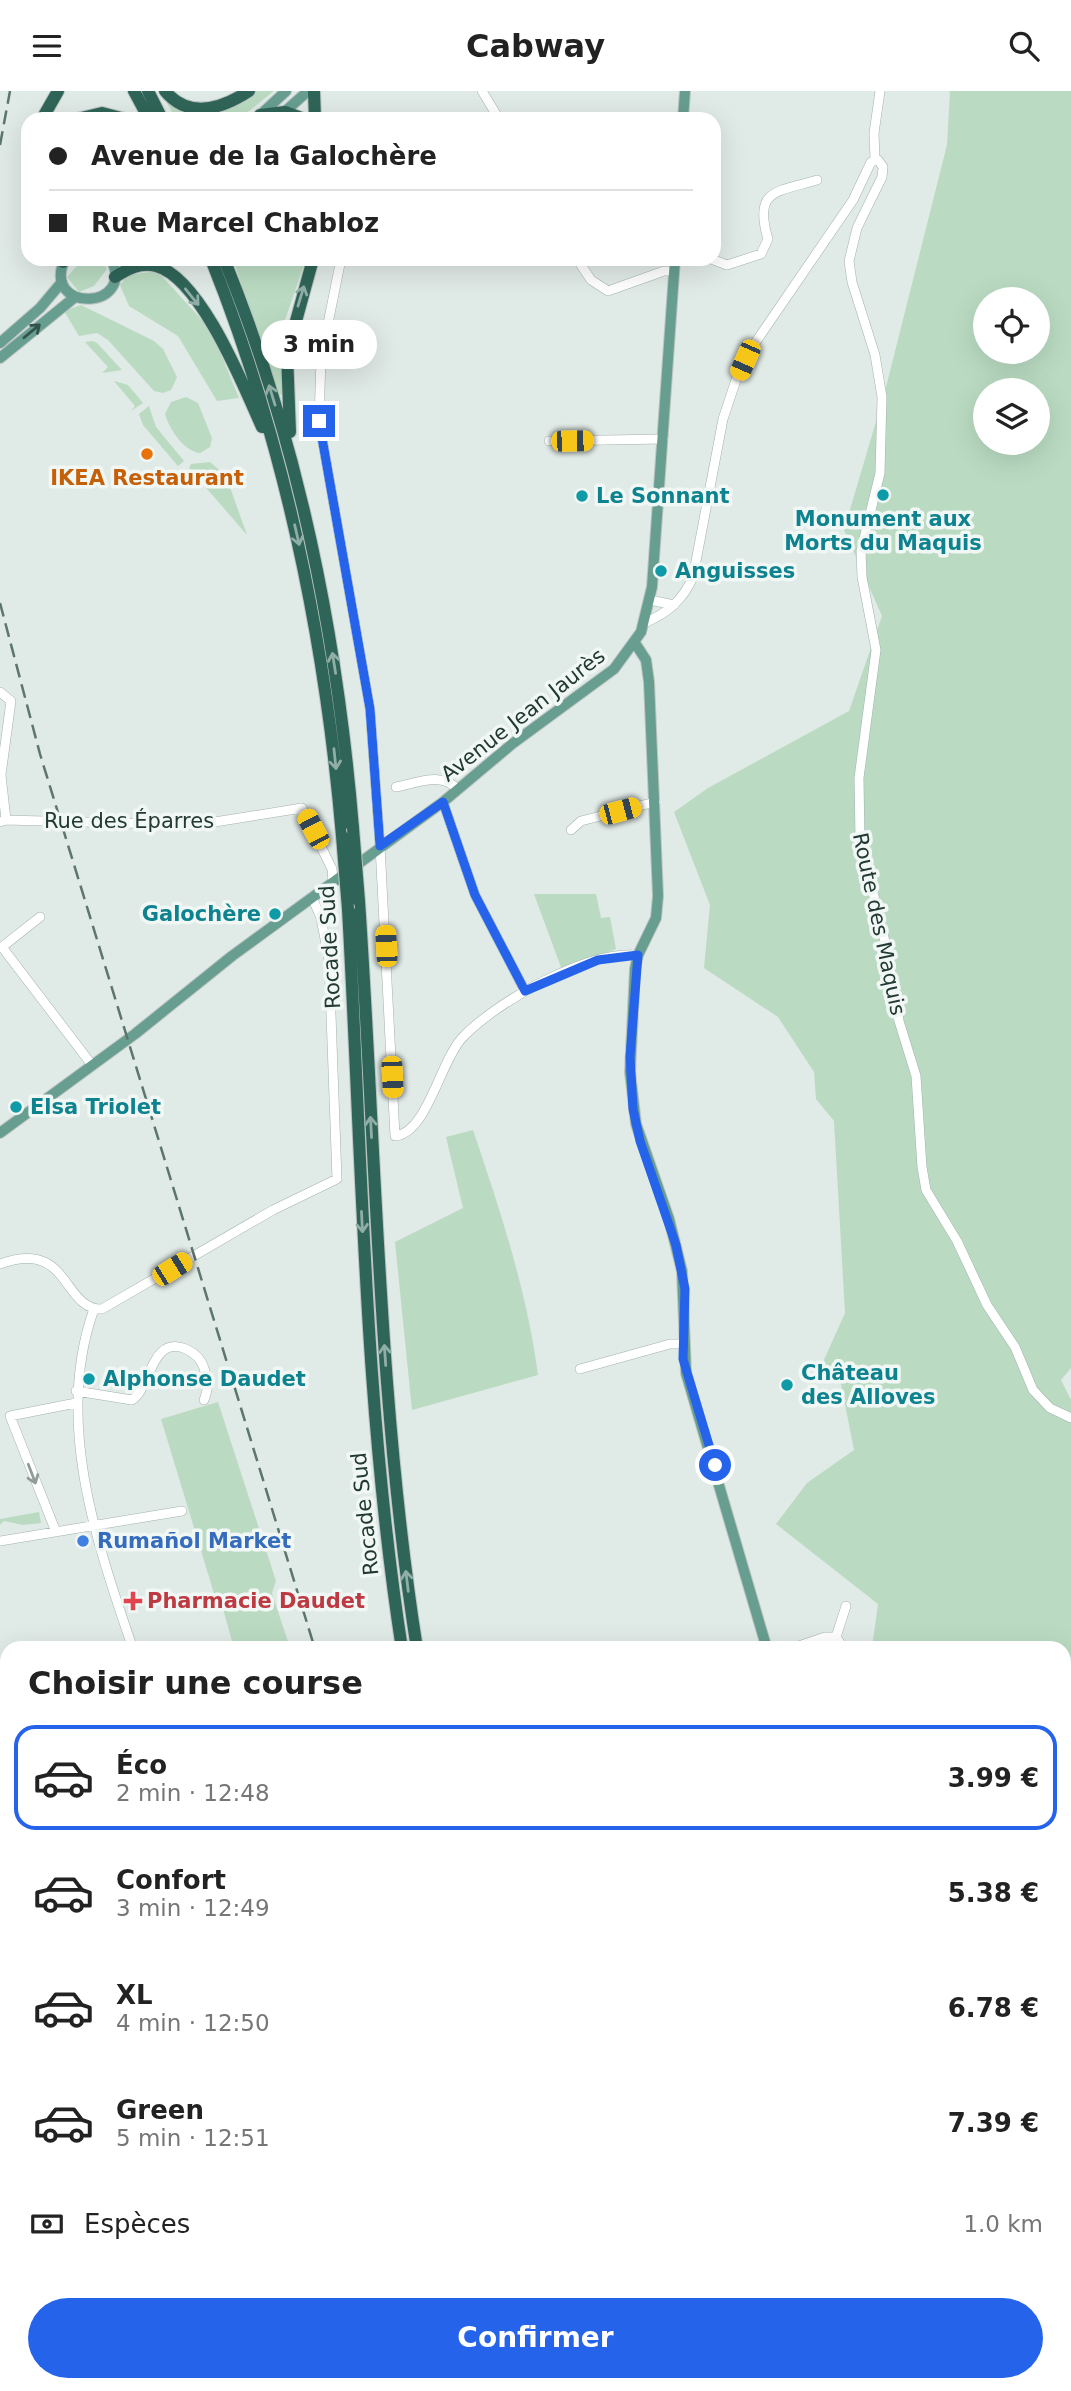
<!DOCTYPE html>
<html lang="fr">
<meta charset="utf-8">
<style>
body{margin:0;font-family:"DejaVu Sans",sans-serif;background:#f2f2f2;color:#222;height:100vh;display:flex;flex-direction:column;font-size:26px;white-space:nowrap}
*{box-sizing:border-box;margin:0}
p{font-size:23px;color:#767676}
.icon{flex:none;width:38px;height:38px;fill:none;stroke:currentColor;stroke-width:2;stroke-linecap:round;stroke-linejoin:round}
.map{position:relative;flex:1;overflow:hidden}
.side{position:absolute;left:0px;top:1550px;width:1071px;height:751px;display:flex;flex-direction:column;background:#fff;border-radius:21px 21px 0 0;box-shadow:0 7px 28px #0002}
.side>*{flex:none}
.top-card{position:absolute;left:21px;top:21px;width:700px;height:154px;border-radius:21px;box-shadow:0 7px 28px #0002;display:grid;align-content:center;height:154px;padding:0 28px;background:#fff}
.buttons{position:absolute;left:973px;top:196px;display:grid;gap:14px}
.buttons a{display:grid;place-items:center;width:77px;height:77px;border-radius:50%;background:#fff;box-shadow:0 7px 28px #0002;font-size:35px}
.end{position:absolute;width:32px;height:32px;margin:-16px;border:9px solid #2563eb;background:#fff;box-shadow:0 0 0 4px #fff}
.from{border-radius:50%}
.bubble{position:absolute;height:49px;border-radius:24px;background:#fff;box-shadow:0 7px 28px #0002;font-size:23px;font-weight:700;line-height:49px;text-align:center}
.car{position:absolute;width:21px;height:42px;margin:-21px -10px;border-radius:9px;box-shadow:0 0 5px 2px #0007;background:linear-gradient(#f5c518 24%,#345 0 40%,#f5c518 0 76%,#345 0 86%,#f5c518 0)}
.top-card b{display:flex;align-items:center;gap:24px;height:66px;font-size:26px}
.top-card b+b{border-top:2px solid #e0e0e0}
.top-card i{width:18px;height:18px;background:#222}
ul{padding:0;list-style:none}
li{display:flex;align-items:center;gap:21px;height:105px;margin:0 14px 10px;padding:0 14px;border:4px solid transparent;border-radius:21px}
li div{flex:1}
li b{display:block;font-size:26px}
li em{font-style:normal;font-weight:700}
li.on{border-color:#2563eb}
li>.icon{width:63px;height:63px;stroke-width:1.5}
h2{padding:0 28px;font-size:32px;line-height:84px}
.pay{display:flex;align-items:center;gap:18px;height:77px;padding:0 28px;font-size:26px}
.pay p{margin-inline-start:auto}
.action{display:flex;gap:14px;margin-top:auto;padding:14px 28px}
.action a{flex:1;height:80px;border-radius:42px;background:#2563eb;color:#fff;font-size:28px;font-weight:700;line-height:80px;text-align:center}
header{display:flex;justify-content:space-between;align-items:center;height:91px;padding:0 28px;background:#fff;font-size:32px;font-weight:700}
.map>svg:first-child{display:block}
</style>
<header><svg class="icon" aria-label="menu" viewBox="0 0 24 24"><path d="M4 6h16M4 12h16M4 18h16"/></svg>Cabway<svg class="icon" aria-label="search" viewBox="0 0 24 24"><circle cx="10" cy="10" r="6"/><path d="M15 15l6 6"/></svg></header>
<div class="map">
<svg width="1071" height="2300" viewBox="0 0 1071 2300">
<rect width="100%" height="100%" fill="#e0eae6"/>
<path fill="#badbc2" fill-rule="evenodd" d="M 257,0 L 274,0 L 239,28 L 176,28 L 166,10 C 204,33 221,22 257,0 Z
M 950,0 L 1071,0 L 1071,1277 L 1061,1289 L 1071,1309 L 1071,1848 L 1064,1843 L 1064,1558 L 872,1557 L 878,1513 L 776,1433 L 807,1392 L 854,1359 L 841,1293 L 823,1271 L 845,1222 L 834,1030 L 816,1008 L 814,981 L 778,926 L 704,877 L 710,814 L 674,721 L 708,697 L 849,620 L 882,525 L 844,439 L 885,300 L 947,54 ZM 985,208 L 1038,208 L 1038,261 L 985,261 ZM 985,299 L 1038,299 L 1038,352 L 985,352 Z
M 83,168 L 101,168 L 107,178 L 94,195 L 79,201 L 67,186 Z
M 233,168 L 306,168 L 282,238 L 282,303 L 279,305 Z
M 150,181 L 159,182 L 211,239 L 239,307 L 217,310 L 178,245 L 129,215 L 120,194 L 128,184 Z
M 81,214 L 154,250 L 163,258 L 177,286 L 171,299 L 163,302 L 154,300 L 108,249 L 97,242 L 79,245 L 64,220 Z
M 93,250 L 97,252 L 122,279 L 102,282 L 108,276 L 85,251 Z
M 114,290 L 128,294 L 143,312 L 131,320 L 135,315 Z
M 186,306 L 198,312 L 212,347 L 210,356 L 200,362 C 183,360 169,337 165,323 L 171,311 Z
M 149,315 L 156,336 L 184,370 L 178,375 L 143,334 L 139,323 Z
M 210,371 L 226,385 L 247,444 L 189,377 L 191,373 Z
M 534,803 L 596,803 L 601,827 L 610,826 L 616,858 L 562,879 Z
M 473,1039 C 500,1119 527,1200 538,1284 L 412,1319 L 395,1151 L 463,1117 L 446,1046 Z
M 218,1311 L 276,1490 L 272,1502 L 290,1557 L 234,1557 L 223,1518 L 216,1509 L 161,1328 Z
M 39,1421 L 41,1432 L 23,1434 L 4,1430 L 0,1434 L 0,1428 Z
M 1064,1877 L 1071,1882 L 1071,1923 L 1064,1929 Z
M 1069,1927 L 1071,2169 L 1069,2172 L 1064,2167 L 1064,1932 Z
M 7,1968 L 7,2102 L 2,2105 L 0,1981 Z
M 51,2294 L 186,2294 L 188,2297 L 183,2300 L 43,2300 Z
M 407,2294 L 544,2294 L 547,2300 L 404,2300 L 402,2296 Z
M 624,2294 L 700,2294 L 706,2300 L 626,2300 Z
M 973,2294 L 1054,2294 L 1059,2300 L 979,2300 Z"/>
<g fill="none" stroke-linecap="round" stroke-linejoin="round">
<defs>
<path id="minor" d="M 482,0 L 499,28
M 875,69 L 874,42 L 880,0
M 341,168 L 321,267 L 319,330 L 370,618 L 380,755 L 395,1045 C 427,1042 440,971 462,947 C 496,911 587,859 638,864
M 577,168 L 591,189 L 608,200 L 664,180 L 674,180
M 711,168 L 727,174 L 761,163 L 768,148 C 753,98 777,101 817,89
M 549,350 L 663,348
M 650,509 L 674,514
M 644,532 C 668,522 683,509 693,486 L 723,328 L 737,286 L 753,255 L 853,109 L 871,71 L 878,69 L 883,76 L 882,86 L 857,137 L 849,170 L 852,191 L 875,264 L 882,306 L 880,382 L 861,460 L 862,486 L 876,559 L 859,687 L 860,748 L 888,863 L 899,930 L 916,985 L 922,1076 L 926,1099 L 957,1150 L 987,1214 L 1015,1256 L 1033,1299 L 1050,1317 L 1071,1327
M 0,601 L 11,610 L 1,684 L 6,729
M 396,696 C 418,692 442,680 458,699
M 443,711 L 475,804 L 525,900
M 0,731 L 6,729 L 196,734 L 302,717 L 332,778 L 333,791
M 571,739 L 581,730 L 655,711
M 40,826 L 2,856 L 92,974
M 0,1173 C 70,1147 62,1219 102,1218 L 273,1119 L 337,1088 L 329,869 L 321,827 L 312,806
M 94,1218 C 54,1329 96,1450 133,1558
M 580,1278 L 670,1253 L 683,1253
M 76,1300 L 132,1309 C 151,1297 151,1243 186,1258 C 195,1262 201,1268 204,1277 C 208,1290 209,1296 204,1309
M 56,1441 L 10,1325 L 76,1312
M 0,1450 L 182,1420
M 836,1546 L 846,1515
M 836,1546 L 844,1558
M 790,1558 L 825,1546 L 836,1546
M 0,1615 L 7,1613
M 0,1704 L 7,1702
M 0,1926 L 7,1921
M 0,2197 L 7,2207
M 0,2238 L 7,2233
M 205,2294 L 205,2300
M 853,2294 L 856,2300
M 804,2300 L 809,2294"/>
<path id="major" d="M 281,24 L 308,0
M 257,27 L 286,0
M 683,28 L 685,0
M 65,168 C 40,222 137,220 111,168
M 0,252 L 40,217 L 62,191
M 0,267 L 75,206
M 635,552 L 646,569 L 649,591 L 658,805 L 656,827 L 638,864 L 635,878 L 630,981 L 636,1033 L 669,1128 L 682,1180 L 686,1282 L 767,1558
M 0,1042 L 135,943 L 232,865 L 443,711 L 512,653 L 614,578 L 641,541 L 652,496 L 675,168
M 1064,1859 L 1071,1864"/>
<path id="highway" d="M 134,0 L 149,28
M 148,0 L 162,28
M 165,0 C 189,29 223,17 249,0
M 314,0 L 315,28
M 260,24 L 285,21 L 304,28
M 42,28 L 58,0
M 77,28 L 102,22 L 125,28
M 63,168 L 63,171
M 211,168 C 285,353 325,547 342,745
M 224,168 C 298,349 337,543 353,737
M 115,186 C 127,178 140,171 156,175 C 201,187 244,296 262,336
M 290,341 L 287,263 L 313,168
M 359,810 C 376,1059 378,1310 417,1558
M 348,818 C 362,1065 364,1313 402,1558
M 595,2294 L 598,2300
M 613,2294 L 615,2300"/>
</defs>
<use href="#minor" stroke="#a3b2ad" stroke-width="10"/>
<use href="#major" stroke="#bdc4c2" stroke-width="12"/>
<use href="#highway" stroke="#bdc4c2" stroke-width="14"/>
<use href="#minor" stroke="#fff" stroke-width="9"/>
<use href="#major" stroke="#679e8f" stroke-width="10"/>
<use href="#highway" stroke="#2f6558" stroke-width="12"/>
<path stroke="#5c766e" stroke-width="2.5" stroke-dasharray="14 7" stroke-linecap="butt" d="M 0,54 L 10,0
M 0,512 L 40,663 L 315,1558
M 565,2294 L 568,2300"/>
<defs>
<path id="highway-bridge" d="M 353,737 L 359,810
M 342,745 L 348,818"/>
</defs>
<use href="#highway-bridge" stroke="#bdc4c2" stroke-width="14" stroke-linecap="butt"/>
<use href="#highway-bridge" stroke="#2f6558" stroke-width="12"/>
</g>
<defs><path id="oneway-shaft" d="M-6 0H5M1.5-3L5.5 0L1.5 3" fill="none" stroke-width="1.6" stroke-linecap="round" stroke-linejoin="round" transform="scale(1.75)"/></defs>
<g stroke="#90aea6">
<use href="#oneway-shaft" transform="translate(301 205) rotate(-73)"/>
<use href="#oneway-shaft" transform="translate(192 206) rotate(51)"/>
<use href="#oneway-shaft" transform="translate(272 304) rotate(-107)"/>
<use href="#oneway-shaft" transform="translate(297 444) rotate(77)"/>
<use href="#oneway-shaft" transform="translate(334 572) rotate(-99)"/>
<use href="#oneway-shaft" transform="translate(335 668) rotate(84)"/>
<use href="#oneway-shaft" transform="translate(371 1036) rotate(-93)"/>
<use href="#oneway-shaft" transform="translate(362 1131) rotate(87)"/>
<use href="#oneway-shaft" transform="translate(385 1264) rotate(-94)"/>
<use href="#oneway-shaft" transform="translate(407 1490) rotate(-97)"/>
</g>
<use stroke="#33534a" href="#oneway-shaft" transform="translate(32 240) rotate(-40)"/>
<use stroke="#909c99" href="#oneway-shaft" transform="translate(32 1383) rotate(69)"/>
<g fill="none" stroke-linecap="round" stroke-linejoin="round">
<path stroke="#2563eb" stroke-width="9" d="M 319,330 L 370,618 L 380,755 L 443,711 L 475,804 L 525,900 L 598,869 L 638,864 L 630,966 L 633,1018 L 640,1050 L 676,1154 L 685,1198 L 683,1268 L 715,1374"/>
</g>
<circle fill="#e8710a" stroke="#f1f7f4" stroke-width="2.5" cx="147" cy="363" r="7"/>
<g fill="#0f9aa8" stroke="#f1f7f4" stroke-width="2.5">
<circle cx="883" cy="404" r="7"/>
<circle cx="582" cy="405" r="7"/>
<circle cx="661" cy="480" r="7"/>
<circle cx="275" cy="823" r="7"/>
<circle cx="16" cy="1016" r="7"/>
<circle cx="89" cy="1288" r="7"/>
<circle cx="787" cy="1294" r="7"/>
</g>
<circle fill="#3f7fe0" stroke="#f1f7f4" stroke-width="2.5" cx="83" cy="1450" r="7"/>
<path fill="#e0444e" stroke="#f1f7f4" stroke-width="2.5" d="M129.5 1499.5h7v7h7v7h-7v7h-7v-7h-7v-7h7z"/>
<g text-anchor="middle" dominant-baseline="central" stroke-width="7" stroke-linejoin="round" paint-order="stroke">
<g font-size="21" font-weight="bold" fill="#c56008" stroke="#f1f7f4">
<text x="147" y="387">IKEA Restaurant</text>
</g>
<g font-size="21" font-weight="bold" fill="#0d838f" stroke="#f1f7f4" text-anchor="start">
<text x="596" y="405">Le Sonnant</text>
<text x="883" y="428" text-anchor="middle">Monument aux<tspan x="883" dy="24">Morts du Maquis</tspan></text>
<text x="675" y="480">Anguisses</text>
<text x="261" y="823" text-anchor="end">Galochère</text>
<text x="30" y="1016">Elsa Triolet</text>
<text x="801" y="1282">Château<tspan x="801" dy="24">des Alloves</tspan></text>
<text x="103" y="1288">Alphonse Daudet</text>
</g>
<g font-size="21" fill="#223a33" stroke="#f1f7f4">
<text transform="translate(523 624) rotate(-38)">Avenue Jean Jaurès</text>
<text x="129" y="730">Rue des Éparres</text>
<text transform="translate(879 833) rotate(78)">Route des Maquis</text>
<text transform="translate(330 856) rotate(-93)">Rocade Sud</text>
<text transform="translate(365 1423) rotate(-96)">Rocade Sud</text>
</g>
<g font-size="21" font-weight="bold" fill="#366cbe" stroke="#f1f7f4" text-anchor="start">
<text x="97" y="1450">Rumañol Market</text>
</g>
<g font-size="21" font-weight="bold" fill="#be3a42" stroke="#f1f7f4" text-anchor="start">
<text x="147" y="1510">Pharmacie Daudet</text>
</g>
</g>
</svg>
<div class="buttons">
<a><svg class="icon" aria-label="locate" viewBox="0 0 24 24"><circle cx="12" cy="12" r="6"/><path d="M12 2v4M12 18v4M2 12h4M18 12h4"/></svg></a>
<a><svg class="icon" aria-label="layers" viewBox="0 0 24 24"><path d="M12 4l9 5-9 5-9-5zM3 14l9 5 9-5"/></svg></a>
</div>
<i class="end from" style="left:715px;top:1374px"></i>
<i class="end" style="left:319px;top:330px"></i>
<div class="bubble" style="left:261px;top:229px;width:116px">3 min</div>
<i class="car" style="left:745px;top:269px;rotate:204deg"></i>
<i class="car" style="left:572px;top:350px;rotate:89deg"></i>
<i class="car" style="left:620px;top:720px;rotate:75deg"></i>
<i class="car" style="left:313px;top:738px;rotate:332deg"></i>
<i class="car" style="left:386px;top:855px;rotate:357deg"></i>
<i class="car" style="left:392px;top:986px;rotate:177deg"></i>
<i class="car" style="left:172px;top:1178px;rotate:58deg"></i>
<div class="top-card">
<b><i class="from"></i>Avenue de la Galochère</b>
<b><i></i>Rue Marcel Chabloz</b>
</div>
<section class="side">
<h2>Choisir une course</h2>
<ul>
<li class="on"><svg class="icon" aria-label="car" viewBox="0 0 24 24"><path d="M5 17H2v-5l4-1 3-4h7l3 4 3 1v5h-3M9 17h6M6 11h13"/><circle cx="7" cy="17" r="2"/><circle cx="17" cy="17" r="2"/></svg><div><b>Éco</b><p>2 min · 12:48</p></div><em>3.99 €</em></li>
<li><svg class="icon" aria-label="car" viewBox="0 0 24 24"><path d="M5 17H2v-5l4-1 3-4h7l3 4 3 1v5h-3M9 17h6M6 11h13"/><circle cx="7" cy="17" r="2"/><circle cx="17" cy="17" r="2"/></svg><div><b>Confort</b><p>3 min · 12:49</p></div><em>5.38 €</em></li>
<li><svg class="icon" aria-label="car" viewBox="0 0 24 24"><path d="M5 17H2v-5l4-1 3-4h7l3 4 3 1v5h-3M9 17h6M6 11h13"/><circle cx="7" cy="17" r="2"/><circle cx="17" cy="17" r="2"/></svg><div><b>XL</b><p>4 min · 12:50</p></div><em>6.78 €</em></li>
<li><svg class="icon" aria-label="car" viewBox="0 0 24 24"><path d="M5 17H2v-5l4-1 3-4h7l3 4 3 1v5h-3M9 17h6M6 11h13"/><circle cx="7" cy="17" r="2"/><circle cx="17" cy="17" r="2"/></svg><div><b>Green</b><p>5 min · 12:51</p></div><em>7.39 €</em></li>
</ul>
<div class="pay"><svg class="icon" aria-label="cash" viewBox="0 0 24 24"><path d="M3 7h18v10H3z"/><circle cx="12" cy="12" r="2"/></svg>Espèces<p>1.0 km</p></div>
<div class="action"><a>Confirmer</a></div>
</section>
</div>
